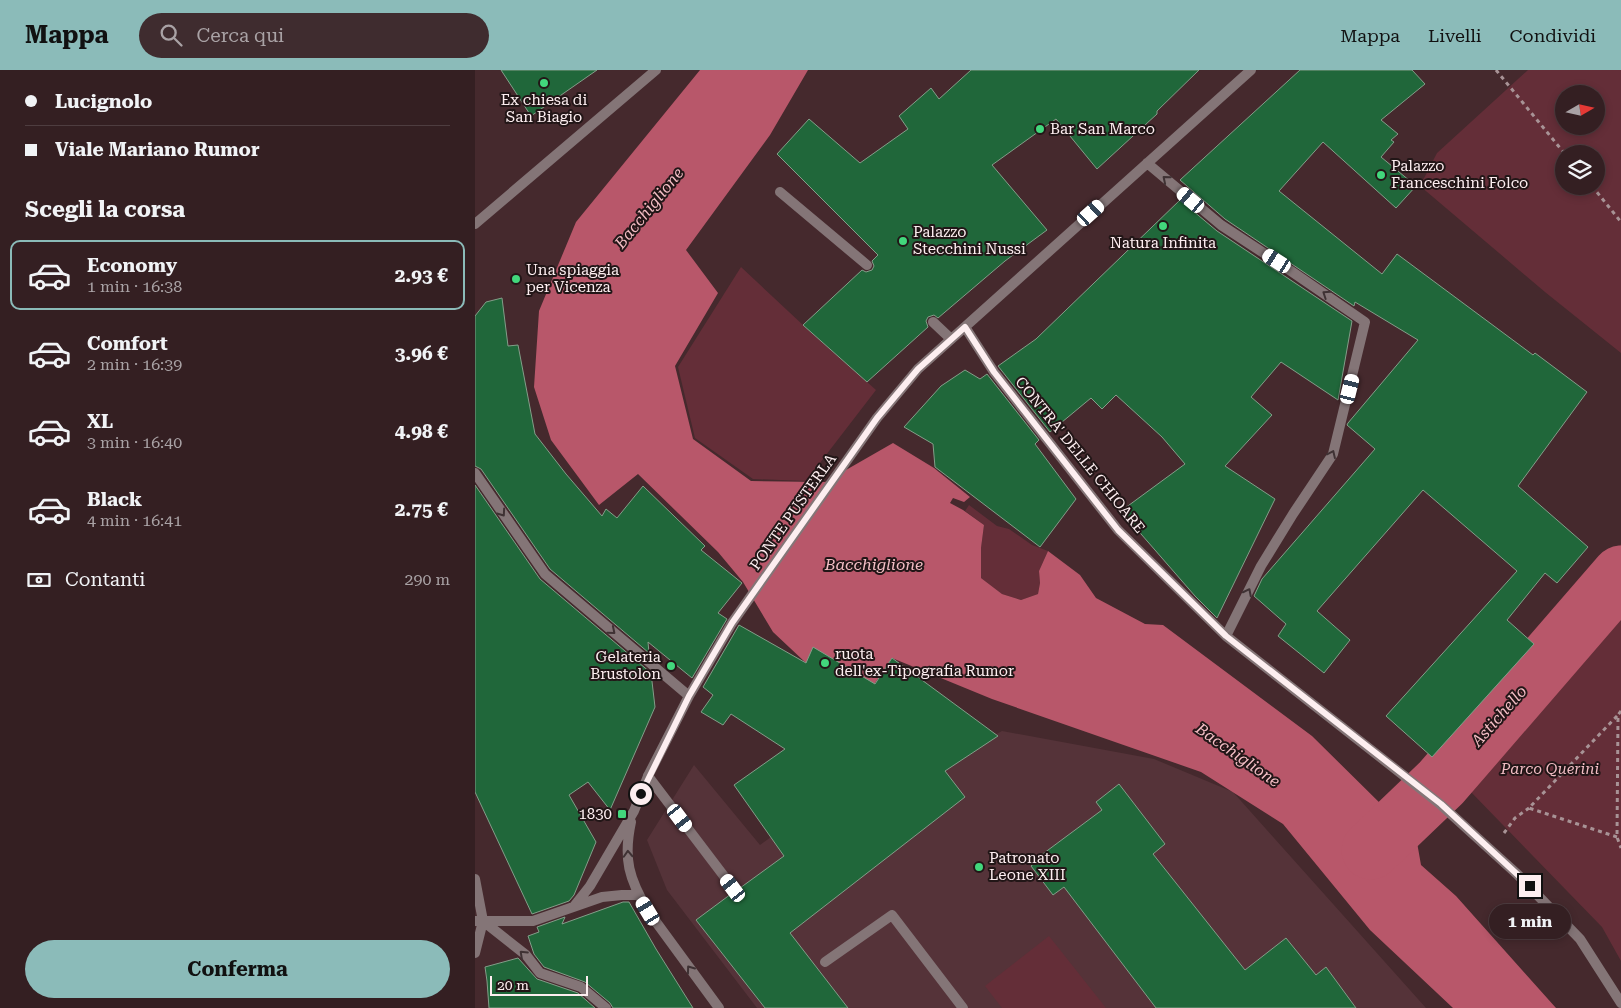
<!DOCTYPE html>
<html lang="it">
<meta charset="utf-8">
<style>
body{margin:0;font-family:"Roboto Serif",serif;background:#3f2c2f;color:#f1f3f6;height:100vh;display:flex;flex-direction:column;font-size:19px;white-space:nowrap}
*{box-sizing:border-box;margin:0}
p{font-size:16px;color:#a9a2a5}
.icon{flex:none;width:28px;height:28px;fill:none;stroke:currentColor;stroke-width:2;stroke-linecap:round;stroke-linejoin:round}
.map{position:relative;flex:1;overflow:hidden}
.side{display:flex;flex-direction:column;background:#341f22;width:475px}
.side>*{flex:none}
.guide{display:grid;align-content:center;height:110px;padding:0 25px;background:#341f22}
.needle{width:32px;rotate:81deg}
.buttons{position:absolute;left:1080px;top:15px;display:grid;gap:10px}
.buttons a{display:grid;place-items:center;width:50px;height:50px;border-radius:50%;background:#341f22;box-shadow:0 2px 8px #0003,0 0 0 1px #4e3d40;font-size:25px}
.scale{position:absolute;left:15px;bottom:12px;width:98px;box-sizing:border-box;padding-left:5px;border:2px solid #fdeef0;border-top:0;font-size:14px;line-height:18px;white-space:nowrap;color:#fdeef0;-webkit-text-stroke:4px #221617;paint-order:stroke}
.end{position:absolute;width:22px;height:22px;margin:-11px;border:6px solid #fdeef0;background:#111;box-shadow:0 0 0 2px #111}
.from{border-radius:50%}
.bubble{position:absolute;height:35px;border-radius:18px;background:#341f22;box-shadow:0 2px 8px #0003,0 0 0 1px #4e3d40;font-size:16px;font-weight:700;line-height:35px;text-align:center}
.car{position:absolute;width:15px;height:30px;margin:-15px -8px;border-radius:6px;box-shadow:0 0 4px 1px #0007;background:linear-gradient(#fff 24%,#345 0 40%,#fff 0 76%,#345 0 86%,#fff 0)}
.guide b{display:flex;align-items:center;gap:18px;height:48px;font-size:19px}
.guide b+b{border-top:1px solid #4e3d40}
.guide i{width:12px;height:12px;background:#f1f3f6}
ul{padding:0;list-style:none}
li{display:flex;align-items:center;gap:15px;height:70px;margin:0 10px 8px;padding:0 15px;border:2px solid transparent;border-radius:10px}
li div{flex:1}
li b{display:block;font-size:19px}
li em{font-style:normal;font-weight:700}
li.active{border-color:#8bbbb9}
li>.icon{width:45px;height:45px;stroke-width:1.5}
h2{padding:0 25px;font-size:22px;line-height:60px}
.pay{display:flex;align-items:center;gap:12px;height:55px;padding:0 25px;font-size:19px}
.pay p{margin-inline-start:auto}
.primary-button{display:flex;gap:10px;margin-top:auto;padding:10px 25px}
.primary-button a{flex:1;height:58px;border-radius:30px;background:#8bbbb9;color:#111;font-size:20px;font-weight:700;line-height:58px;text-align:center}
header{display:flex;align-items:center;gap:30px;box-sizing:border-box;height:70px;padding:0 25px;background:#8bbbb9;color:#111}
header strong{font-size:24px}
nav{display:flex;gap:28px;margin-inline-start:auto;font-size:18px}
.search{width:350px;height:45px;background:#3f2c2f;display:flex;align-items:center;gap:12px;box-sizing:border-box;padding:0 18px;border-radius:28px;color:#a9a2a5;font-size:19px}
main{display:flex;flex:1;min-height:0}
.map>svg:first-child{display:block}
</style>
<header>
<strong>Mappa</strong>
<div class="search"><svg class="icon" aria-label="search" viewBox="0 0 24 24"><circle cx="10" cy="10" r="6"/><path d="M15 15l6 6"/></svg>Cerca qui</div>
<nav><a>Mappa</a><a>Livelli</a><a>Condividi</a></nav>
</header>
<main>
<section class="side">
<div class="guide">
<b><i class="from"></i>Lucignolo</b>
<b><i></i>Viale Mariano Rumor</b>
</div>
<h2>Scegli la corsa</h2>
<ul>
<li class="active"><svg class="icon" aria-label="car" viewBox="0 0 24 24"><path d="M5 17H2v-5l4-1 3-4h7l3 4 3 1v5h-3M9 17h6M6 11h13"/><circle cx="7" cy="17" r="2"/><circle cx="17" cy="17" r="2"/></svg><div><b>Economy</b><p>1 min · 16:38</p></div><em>2.93 €</em></li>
<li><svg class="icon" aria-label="car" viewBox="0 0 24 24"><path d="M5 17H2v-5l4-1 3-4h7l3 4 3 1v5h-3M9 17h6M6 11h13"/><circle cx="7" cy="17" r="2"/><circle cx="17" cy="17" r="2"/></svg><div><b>Comfort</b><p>2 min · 16:39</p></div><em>3.96 €</em></li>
<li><svg class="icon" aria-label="car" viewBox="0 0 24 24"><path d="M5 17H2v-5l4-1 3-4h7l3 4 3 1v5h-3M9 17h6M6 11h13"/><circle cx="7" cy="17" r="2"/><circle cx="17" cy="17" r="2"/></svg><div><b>XL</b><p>3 min · 16:40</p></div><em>4.98 €</em></li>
<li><svg class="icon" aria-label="car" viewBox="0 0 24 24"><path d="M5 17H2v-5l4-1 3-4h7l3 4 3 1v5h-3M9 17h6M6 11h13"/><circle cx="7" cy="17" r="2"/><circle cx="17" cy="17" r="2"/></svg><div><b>Black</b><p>4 min · 16:41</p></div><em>2.75 €</em></li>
</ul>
<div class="pay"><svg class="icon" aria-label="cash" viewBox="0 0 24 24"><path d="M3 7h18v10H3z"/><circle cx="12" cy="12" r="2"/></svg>Contanti<p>290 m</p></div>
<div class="primary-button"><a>Conferma</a></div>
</section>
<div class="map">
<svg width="1146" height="938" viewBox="0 0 1146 938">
<rect width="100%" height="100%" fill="#45292d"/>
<path fill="#553339" d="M 527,661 L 679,689 L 758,722 L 951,938 L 282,938 L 192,820 L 172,770 L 219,695 L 285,775 L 385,703 L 484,685 Z"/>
<path fill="#642e38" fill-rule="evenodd" d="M 1053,0 L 1146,0 L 1146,283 L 1070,222 L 945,116 L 962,83 ZM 1089,24 L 1121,24 L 1121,56 L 1089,56 ZM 1089,84 L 1121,84 L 1121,116 L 1089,116 Z
M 266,197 L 328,255 L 401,320 L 331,411 L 278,409 L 220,368 L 203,297 Z
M 494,435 L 522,456 L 534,459 L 557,475 L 573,481 L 564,501 L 565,513 L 563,524 L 546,530 L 527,524 L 506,508 L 506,478 L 509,455 L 490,441 Z
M 1146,474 L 1146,891 L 1127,857 L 995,721 L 961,690 L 1077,570 Z
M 574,866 L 631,938 L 527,938 L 510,916 Z"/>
<path fill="#b8576a" d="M 225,0 L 333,0 L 295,65 L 211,180 L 243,223 L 200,296 L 218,369 L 276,411 L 350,412 L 418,373 L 459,398 L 495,427 L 489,432 L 478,428 L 475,433 L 488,440 L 509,455 L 506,478 L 506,508 L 527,524 L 546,530 L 563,524 L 565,513 L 564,501 L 573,481 L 605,505 L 621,528 L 670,554 L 688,555 L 837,666 L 914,742 L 920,739 L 940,761 L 946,795 L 981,826 L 1081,938 L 978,938 L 895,860 L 808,754 L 726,702 L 517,629 L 417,588 L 398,616 L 331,593 L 298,562 L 268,512 L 243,482 L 163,404 L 124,435 L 76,370 L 59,317 L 64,241 L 101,152 Z"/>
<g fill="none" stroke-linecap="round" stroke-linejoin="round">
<path stroke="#b8576a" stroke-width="59" d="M 896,780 L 966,713 L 1146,505"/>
</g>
<path fill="#20673a" stroke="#839e89" d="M 26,0 L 122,0 L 56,46 Z
M 496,0 L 724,0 L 682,41 L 682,44 L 622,99 L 581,49 L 517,95 L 572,160 L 530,191 L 463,248 L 459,245 L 453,247 L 451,251 L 453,257 L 392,312 L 328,255 L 387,200 L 391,202 L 397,200 L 399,196 L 397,191 L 403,185 L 302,84 L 334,49 L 385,93 L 433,59 L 424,46 L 456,18 L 464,29 Z
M 825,0 L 937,0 L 950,14 L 906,50 L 923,64 L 916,70 L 919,72 L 906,87 L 941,116 L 921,138 L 848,72 L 804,121 L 907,204 L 922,184 L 1058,285 L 1060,283 L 1112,322 L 1043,416 L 1113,477 L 1082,513 L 1070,503 L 1032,550 L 1059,574 L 957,687 L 911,646 L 1042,501 L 948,420 L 842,541 L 875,570 L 849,603 L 803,566 L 811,554 L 779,526 L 787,509 L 900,379 L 872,355 L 873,353 L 943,270 L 880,232 L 879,236 L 750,149 L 705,110 Z
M 705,130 L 742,161 L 877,251 L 863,330 L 806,292 L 776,327 L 797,345 L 750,396 L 800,429 L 742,548 L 720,526 L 646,441 L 710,394 L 687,367 L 641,325 L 627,339 L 616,328 L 575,362 L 523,296 L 561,269 Z
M 27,228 L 33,276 L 43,275 L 60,364 L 91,404 L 127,446 L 131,439 L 142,448 L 168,416 L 230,476 L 226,480 L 267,513 L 243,543 L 252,549 L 217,608 L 173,572 L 174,583 L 75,499 L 6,399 L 0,396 L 0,246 L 11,232 Z
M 490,300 L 505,309 L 512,304 L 564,370 L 560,374 L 601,429 L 565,477 L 460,397 L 458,374 L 429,357 L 466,316 Z
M 0,415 L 65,509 L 176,603 L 180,637 L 135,740 L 113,712 L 94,725 L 121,772 L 99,825 L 94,831 L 57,844 L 0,722 Z
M 264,555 L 331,593 L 338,577 L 400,614 L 417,588 L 523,666 L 470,701 L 490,727 L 315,863 L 373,938 L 290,938 L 221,850 L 256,824 L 262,824 L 265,818 L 309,786 L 259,715 L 310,679 L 256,644 L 248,655 L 226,642 L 238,625 L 228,617 Z
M 644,714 L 690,774 L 678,784 L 770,900 L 811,868 L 841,905 L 851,897 L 881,938 L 681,938 L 589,817 L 578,825 L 556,796 L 566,788 L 565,786 L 627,740 L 621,732 Z
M 148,832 L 154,832 L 181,879 L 218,938 L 138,938 L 135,933 L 110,912 L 69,897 L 59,884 L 53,866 L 64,862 L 62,857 L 90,847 L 87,854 Z
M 43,888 L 62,909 L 103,923 L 120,938 L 14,938 L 12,911 L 10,897 Z"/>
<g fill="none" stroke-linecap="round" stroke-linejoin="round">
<path stroke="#a89396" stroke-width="3" stroke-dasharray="4 4" stroke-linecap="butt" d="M 1021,0 L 1090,84
M 1117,116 L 1146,152
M 1146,641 L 1143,645 L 1142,767 L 1146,778
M 1029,763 L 1040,748 L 1054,738
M 1142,767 L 1054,738 L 1143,645"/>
<path stroke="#847577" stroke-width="10" d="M 305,122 L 392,195
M 458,252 L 476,269
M 173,706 L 258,818
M 350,892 L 417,845 L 488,938"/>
<path stroke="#847577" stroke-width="10" d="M 672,93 L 746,155 L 816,201 L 890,252 L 858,384 L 818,444 L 786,496 L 751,566
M 0,154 L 181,0
M 490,257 L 519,302 L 643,460 L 751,566 L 965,734 L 1042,804 L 1105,869 L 1146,933
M 0,403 L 70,504 L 214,626
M 156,752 C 148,789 154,809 173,841 L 244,938
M 0,809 L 8,851 L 0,883
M 100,835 L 115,816 L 159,741 L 173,706 L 214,626 L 257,553 L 402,348 L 443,299 L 776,0
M 0,851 L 58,851 L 127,827 L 147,825 L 164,825
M 8,851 L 51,885 L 65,903 L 106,917 L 131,938"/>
</g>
<defs><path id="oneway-chevron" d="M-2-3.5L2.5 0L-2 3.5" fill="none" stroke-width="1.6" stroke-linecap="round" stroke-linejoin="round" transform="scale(1.25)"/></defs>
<g stroke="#3f3234">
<use href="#oneway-chevron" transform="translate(691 109) rotate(-140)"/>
<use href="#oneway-chevron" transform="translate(851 224) rotate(-146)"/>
<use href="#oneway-chevron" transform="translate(857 384) rotate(-65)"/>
<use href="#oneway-chevron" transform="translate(27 443) rotate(55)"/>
<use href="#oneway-chevron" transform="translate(773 522) rotate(-63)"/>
<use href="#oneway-chevron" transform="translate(137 561) rotate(40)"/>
<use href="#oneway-chevron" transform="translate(153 784) rotate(-93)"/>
<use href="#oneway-chevron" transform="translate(48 884) rotate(-137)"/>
<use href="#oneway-chevron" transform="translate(215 899) rotate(-126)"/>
</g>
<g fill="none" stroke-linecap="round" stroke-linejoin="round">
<path stroke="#fdeef0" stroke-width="6" d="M 166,724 L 214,626 L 257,553 L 402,348 L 443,299 L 490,257 L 519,302 L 643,460 L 751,566 L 966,734 L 1055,816"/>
</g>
<g fill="#42d77c" stroke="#221617" stroke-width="2">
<circle cx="69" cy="13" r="5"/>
<circle cx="565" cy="59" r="5"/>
<circle cx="906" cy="105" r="5"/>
<circle cx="688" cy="156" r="5"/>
<circle cx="428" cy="171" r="5"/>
<circle cx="41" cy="209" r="5"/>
<circle cx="350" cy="593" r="5"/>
<circle cx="196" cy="596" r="5"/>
<rect x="142" y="739" width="10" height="10" rx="2.5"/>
<circle cx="504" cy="797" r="5"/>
</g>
<g text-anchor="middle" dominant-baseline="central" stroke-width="4" stroke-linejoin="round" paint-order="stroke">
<g font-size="15" fill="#fdeef0" stroke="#221617" text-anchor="start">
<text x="69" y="30" text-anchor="middle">Ex chiesa di<tspan x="69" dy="17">San Biagio</tspan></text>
<text x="575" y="59">Bar San Marco</text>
<text x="916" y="96">Palazzo<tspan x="916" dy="17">Franceschini Folco</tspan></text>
<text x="438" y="162">Palazzo<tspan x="438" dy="17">Stecchini Nussi</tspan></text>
<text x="688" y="173" text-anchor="middle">Natura Infinita</text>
<text x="51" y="200">Una spiaggia<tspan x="51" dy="17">per Vicenza</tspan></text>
<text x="360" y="584">ruota<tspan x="360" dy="17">dell'ex-Tipografia Rumor</tspan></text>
<text x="186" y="587" text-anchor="end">Gelateria<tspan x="186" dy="17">Brustolon</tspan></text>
<text x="137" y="744" text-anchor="end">1830</text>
<text x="514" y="788">Patronato<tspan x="514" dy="17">Leone XIII</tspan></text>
</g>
<g font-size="15" fill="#fdeef0" stroke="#221617">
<text transform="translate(605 385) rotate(51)">CONTRA' DELLE CHIOARE</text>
<text transform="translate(318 442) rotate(-55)">PONTE PUSTERLA</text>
</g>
<g font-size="15" font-style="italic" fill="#f2bdc4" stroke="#221617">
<text x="1075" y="699">Parco Querini</text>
</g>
<g font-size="16" font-style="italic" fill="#f3bdc4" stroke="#221617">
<text transform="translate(174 138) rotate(-51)">Bacchiglione</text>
<text x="399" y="494">Bacchiglione</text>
<text transform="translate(1024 646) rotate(-49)">Astichello</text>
<text transform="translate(763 685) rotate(35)">Bacchiglione</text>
</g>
</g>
</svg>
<div class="buttons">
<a><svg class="needle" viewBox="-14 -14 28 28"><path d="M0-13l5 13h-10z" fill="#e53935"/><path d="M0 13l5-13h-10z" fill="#a9a2a5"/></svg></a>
<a><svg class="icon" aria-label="layers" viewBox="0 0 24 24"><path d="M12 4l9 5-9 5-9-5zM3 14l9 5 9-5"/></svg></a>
</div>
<div class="scale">20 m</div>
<i class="end from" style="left:166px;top:724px"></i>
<i class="end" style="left:1055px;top:816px"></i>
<div class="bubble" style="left:1014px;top:834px;width:82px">1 min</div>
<i class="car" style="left:716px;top:130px;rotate:310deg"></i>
<i class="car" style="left:616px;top:143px;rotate:48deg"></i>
<i class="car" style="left:802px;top:191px;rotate:303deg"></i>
<i class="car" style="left:875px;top:319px;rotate:14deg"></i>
<i class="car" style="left:205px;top:748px;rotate:143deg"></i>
<i class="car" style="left:258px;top:818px;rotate:323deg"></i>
<i class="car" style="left:173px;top:841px;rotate:329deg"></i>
</div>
</main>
